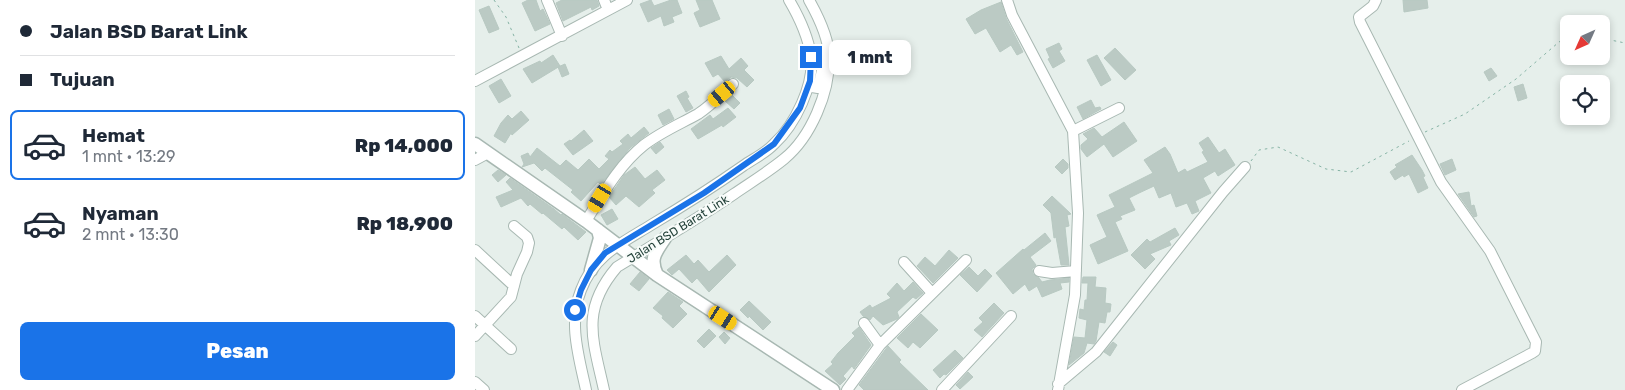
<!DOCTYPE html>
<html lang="id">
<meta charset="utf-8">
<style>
body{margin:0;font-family:Rubik,sans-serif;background:#f6f6f7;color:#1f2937;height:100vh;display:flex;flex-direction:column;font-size:19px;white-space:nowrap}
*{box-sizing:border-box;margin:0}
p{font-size:16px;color:#747a83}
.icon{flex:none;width:28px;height:28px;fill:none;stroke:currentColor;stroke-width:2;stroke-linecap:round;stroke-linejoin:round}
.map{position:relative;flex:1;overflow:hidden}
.side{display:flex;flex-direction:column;background:#fff;width:475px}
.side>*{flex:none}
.guide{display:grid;align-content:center;height:110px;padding:0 20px;background:#fff}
.needle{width:32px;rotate:225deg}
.controls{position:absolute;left:1085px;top:15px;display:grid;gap:10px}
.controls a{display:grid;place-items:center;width:50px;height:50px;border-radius:8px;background:#fff;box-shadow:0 2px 8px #0003;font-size:25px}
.end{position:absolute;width:22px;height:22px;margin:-11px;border:6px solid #1a73e8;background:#fff;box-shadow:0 0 0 2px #fff}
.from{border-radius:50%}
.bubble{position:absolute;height:35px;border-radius:8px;background:#fff;box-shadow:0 2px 8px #0003;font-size:16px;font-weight:800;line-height:35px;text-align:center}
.car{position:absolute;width:15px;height:30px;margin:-15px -8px;border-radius:6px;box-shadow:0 0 4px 1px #0007;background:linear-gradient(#f5c518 24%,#345 0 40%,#f5c518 0 76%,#345 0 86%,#f5c518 0)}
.guide b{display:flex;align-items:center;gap:18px;height:48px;font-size:19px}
.guide b+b{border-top:1px solid #e0e1e3}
.guide i{width:12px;height:12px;background:#1f2937}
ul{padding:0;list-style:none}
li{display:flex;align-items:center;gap:15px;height:70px;margin:0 10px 8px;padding:0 10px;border:2px solid transparent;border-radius:8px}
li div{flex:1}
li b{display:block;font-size:19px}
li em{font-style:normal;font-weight:800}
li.selected{border-color:#1a73e8}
li>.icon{width:45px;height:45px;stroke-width:1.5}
.primary-button{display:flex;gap:10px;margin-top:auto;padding:10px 20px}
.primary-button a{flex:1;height:58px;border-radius:8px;background:#1a73e8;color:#fff;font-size:20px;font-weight:800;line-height:58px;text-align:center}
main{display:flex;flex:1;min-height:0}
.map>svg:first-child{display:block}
</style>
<main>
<section class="side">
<div class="guide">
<b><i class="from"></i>Jalan BSD Barat Link</b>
<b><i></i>Tujuan</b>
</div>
<ul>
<li class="selected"><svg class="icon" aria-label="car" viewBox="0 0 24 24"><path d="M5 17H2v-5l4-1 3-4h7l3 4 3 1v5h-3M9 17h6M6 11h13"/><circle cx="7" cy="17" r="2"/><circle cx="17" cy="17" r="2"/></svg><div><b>Hemat</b><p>1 mnt · 13:29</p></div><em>Rp 14,000</em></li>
<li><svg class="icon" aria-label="car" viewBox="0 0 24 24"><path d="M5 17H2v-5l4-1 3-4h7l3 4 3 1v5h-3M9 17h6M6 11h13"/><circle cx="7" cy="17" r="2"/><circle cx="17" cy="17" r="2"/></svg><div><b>Nyaman</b><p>2 mnt · 13:30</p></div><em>Rp 18,900</em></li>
</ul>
<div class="primary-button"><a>Pesan</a></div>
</section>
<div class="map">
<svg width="1150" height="390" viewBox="0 0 1150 390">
<rect width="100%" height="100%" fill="#e6efeb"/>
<path fill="#bbcac4" stroke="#b8c9c2" d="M 53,0 L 61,0 L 65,11 L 68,9 L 75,24 L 60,31 L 47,3 Z
M 87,0 L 122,0 L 124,6 L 117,10 L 116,7 L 88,21 L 81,3 Z
M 176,0 L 179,6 L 196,0 L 202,0 L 207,13 L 197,17 L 199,22 L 189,26 L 186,16 L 173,22 L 165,4 Z
M 221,0 L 237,0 L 245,19 L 225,27 L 219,13 L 225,10 Z
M 928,0 L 952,0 L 953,8 L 929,12 Z
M 526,2 L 531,18 L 548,52 L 542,55 L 536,45 L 525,52 L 511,28 L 500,34 L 491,19 L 506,10 Z
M 14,6 L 24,29 L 14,33 L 4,10 Z
M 584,43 L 587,49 L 584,51 L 590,61 L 578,68 L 573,59 L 575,58 L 571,49 Z
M 640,48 L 661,70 L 650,80 L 629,58 Z
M 78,55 L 85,66 L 57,83 L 48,69 L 65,61 L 66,63 Z
M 622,55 L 636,80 L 626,86 L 612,60 Z
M 246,56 L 254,69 L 266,58 L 273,66 L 269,70 L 279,80 L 272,87 L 262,78 L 256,77 L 250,82 L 243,74 L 238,77 L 230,63 Z
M 90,64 L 94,74 L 87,77 L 83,67 Z
M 1016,68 L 1022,76 L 1014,81 L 1009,72 Z
M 26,79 L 36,96 L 24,103 L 14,86 Z
M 1048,84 L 1052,98 L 1043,101 L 1039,87 Z
M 211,91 L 214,97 L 212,98 L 218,108 L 211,112 L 202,96 Z
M 257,95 L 265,103 L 259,109 L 250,101 Z
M 616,100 L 620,108 L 625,107 L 626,109 L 608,119 L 602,107 Z
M 253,108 L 261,117 L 248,127 L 247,125 L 223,139 L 216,129 L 235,115 L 238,119 Z
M 194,109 L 199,119 L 188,125 L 183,115 Z
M 46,111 L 54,120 L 37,135 L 36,133 L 30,143 L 19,136 L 26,123 L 33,115 L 37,119 Z
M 649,122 L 662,141 L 638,157 L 629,144 L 612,157 L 606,149 L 606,145 L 613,139 L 608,134 L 619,128 L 627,137 Z
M 169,127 L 174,133 L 155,148 L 127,183 L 126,185 L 123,182 L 106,201 L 96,192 L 98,190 L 70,168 L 67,171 L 59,163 L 47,167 L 49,164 L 46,156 L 53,153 L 55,157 L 62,148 L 85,166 L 91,160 L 103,170 L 114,159 L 124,169 L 134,159 L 130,156 L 135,150 L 137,152 L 148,144 L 145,141 L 153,134 L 156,138 Z
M 109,130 L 118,141 L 98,155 L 89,144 L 95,140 L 96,141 Z
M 733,137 L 744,153 L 750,149 L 760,165 L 743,176 L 740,171 L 728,178 L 736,193 L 720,201 L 724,211 L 717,214 L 712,203 L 701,207 L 696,193 L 684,198 L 679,186 L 664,193 L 654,198 L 660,210 L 645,216 L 647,219 L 640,222 L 653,251 L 623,264 L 615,245 L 632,237 L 622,215 L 640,207 L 634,195 L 678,173 L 669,160 L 690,147 L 695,154 L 703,173 L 710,169 L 712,172 L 733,162 L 727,152 L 729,151 L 724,143 Z
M 185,142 L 189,147 L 181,154 L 176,148 Z
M 937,155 L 947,170 L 950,176 L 948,177 L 953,188 L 943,193 L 934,174 L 929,177 L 928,175 L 920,180 L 915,172 L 922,167 L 920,165 Z
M 588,159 L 593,164 L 593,168 L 587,174 L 580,167 Z
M 977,159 L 981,170 L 970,175 L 965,164 Z
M 160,167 L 170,179 L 182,170 L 190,180 L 177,190 L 180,193 L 164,207 L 151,196 L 141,205 L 134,197 L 149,175 Z
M 23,170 L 31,175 L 23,182 L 17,175 Z
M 35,178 L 79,209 L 86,215 L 87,214 L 111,232 L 103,240 L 89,227 L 87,229 L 68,213 L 67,214 L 55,204 L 53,206 L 46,198 L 26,207 L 21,197 L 38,190 L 31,182 Z
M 994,192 L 996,206 L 999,205 L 1002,216 L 999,217 L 983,194 Z
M 577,196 L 596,214 L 592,215 L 594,226 L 590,227 L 594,265 L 586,265 L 581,237 L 579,238 L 576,213 L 568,205 Z
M 137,209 L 143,219 L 132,225 L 126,215 Z
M 700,228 L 704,235 L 694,241 L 696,245 L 675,254 L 680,259 L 670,269 L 656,255 L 672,239 L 675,242 Z
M 570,233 L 576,241 L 555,257 L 561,265 L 557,269 L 558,274 L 564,278 L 567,282 L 575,280 L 594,278 L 594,282 L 585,283 L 587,289 L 567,297 L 562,286 L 554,291 L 550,284 L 538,294 L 521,273 L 548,249 L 549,250 Z
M 474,250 L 483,258 L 458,283 L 442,266 L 450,257 L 460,266 Z
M 211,255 L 219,264 L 223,260 L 234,272 L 252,255 L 261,265 L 234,292 L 222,278 L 217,283 L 204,269 L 197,275 L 192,270 Z
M 494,267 L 503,276 L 510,269 L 517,276 L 502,292 L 485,275 Z
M 165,272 L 174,279 L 164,291 L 155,284 Z
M 608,277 L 621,277 L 620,287 L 631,288 L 630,303 L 636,304 L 635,312 L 632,312 L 630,323 L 624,322 L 621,341 L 619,344 L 612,343 L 609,353 L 594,365 L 599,337 L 610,338 L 612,320 L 604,318 L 605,309 L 609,310 L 610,300 L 612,300 L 613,283 L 607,283 Z
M 438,282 L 448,293 L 441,299 L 438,297 L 422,312 L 424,317 L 422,319 L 408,325 L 398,316 L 395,320 L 388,316 L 385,312 L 395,305 L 397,308 L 416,298 L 412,294 L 422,283 L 429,291 Z
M 193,292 L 208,302 L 204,306 L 212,314 L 198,328 L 187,318 L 188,316 L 178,308 Z
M 274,301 L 296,322 L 288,330 L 274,316 L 273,318 L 265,310 Z
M 519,303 L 529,313 L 507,337 L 499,330 L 508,322 L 504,318 Z
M 446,314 L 463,330 L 445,348 L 438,342 L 433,348 L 422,338 Z
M 384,327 L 396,345 L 379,369 L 377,366 L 368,376 L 371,379 L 365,385 L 350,371 L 358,364 L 356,362 L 363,353 L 380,336 L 377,333 Z
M 234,329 L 241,336 L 229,348 L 222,341 Z
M 249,332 L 255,338 L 250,344 L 244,337 Z
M 638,342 L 642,345 L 635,356 L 629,352 Z
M 413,346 L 426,360 L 424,362 L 453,390 L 389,390 L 384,385 Z
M 480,350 L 488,358 L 471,375 L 469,374 L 465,378 L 458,370 Z
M 493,372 L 498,377 L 485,389 L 481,385 Z"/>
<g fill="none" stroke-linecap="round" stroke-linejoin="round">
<defs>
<path id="minor" d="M 72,0 L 87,36
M 129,0 L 133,10
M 532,0 L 537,15 L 598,131 L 603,213 L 600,295 L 583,390
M 901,0 L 898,6 L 884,17 L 885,22 L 966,182 L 1015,251 L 1061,342 L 1060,351 L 1057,353 L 987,390
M 0,81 L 152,0
M 335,81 L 337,87 L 343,88 L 350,57
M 598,131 L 644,108
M 0,160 L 13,153
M 111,221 C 128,194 144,165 169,145 C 186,132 205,124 223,114 C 235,106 247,94 258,84
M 0,250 L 39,286
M 429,262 L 457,293
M 564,271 L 577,273 L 601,271
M 0,316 L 36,349
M 389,323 L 405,345
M 0,336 L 36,297 L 42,274 L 52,252 L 54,243 L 52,237 L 39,226
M 0,382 L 9,390
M 583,384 L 621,352 L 748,192 L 770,167
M 111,390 C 104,357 93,323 106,290 C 119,255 147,243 176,225 C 208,206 238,187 268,166 C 278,159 291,153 299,144 C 320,125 340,84 336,56 C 333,36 324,17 314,0
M 129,390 C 118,340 105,310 142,267 C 181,243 221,220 259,194 C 275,183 293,172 309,159 C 336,137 355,92 354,57 C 354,39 343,16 334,0
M 372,390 L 405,345 L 491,260
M 467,390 L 536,316"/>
<path id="tertiary" d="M 0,144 L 111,221 L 182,275 L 358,390
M 116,270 L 125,238 L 123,230
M 182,275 C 174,258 181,252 190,238"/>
</defs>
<use href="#minor" stroke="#a8b8b2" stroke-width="12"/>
<use href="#tertiary" stroke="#a8b8b2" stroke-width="15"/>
<path stroke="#86b3a5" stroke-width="1" stroke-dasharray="2.5 4" stroke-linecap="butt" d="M 19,0 L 31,17 L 44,48
M 1126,38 L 1150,43
M 950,132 L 990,114 L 1041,79 L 1084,42 L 1094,36
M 776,161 L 784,150 L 803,147 L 851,169 L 876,172 L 934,141"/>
<use href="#minor" stroke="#fff" stroke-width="10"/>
<use href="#tertiary" stroke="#fff" stroke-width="12"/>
</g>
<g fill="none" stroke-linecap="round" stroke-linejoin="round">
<path stroke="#1a73e8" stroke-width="6" d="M 100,310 L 106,290 L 116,270 L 130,253 L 229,193 L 299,144 L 325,108 L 335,81 L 336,57"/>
</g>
<g text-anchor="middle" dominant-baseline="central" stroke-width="4" stroke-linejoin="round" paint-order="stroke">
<g font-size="12" fill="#24423a" stroke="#f7fbf9">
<text transform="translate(203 229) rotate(-32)">Jalan BSD Barat Link</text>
</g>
</g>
</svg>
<div class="controls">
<a><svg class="needle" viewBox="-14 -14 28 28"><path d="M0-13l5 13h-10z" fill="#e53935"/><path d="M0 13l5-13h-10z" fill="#747a83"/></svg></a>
<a><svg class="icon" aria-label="locate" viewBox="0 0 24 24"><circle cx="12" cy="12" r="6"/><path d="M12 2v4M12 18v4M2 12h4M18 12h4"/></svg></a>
</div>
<i class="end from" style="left:100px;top:310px"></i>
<i class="end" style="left:336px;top:57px"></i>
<div class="bubble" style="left:354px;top:40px;width:82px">1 mnt</div>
<i class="car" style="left:247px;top:94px;rotate:230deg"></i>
<i class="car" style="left:125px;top:198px;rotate:211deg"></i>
<i class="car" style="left:248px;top:318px;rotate:123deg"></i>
</div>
</main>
